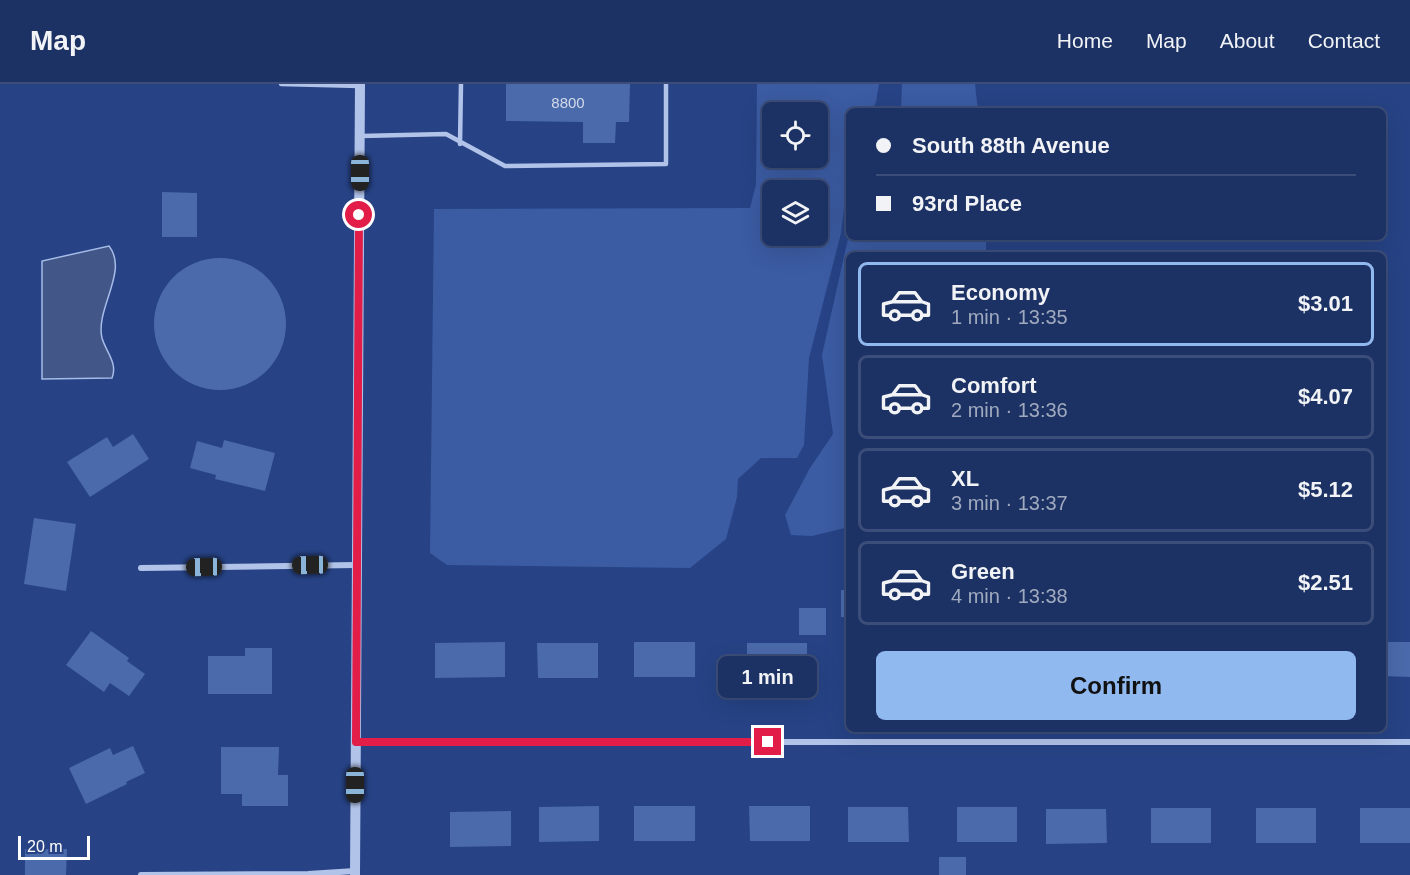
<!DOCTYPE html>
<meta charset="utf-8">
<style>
body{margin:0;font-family:Helvetica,sans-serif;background:#2a3e6d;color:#f1f3f6;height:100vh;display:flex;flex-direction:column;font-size:22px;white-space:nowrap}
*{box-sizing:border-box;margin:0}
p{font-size:20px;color:#a0aabf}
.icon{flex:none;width:33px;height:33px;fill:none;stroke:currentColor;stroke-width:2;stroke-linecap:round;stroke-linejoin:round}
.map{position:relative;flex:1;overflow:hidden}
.side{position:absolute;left:846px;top:168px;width:540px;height:480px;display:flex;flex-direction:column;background:#1d3264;border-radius:9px;box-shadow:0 6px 24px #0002,0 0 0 2px #3b4d78}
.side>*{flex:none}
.banner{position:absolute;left:846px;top:24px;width:540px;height:132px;border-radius:9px;box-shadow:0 6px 24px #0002,0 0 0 2px #3b4d78;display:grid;align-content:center;height:132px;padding:0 30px;background:#1d3264}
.buttons{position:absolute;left:762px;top:18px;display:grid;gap:12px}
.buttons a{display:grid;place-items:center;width:66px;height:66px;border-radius:9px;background:#1d3264;box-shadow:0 6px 24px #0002,0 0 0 2px #3b4d78;font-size:30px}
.scale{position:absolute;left:18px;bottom:15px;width:72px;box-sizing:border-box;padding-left:6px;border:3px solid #fff;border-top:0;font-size:16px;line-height:21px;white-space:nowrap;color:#fff;-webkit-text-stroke:4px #274385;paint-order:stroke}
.end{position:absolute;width:27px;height:27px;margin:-14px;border:8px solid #e11d48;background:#fff;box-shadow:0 0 0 3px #fff}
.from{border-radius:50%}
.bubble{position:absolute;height:42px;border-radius:9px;background:#1d3264;box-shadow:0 6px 24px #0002,0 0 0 2px #3b4d78;font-size:20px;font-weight:800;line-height:42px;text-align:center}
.car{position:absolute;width:18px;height:36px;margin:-18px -9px;border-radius:8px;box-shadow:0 0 4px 2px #0007;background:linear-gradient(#222 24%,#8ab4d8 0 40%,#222 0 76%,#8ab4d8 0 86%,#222 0)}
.banner b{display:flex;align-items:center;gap:21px;height:57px;font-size:22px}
.banner b+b{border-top:2px solid #3b4d78}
.banner i{width:15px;height:15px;background:#f1f3f6}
ul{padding:10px 0 0;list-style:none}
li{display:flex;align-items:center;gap:18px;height:84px;margin:0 12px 9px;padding:0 18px;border:3px solid #3b4d78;border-radius:9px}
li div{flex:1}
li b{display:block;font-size:22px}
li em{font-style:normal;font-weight:800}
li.selected{border-color:#90b9f0}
li>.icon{width:54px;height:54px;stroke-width:1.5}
.primary-button{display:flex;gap:12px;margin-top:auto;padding:12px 30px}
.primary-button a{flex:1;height:69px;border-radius:9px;background:#90b9f0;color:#111;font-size:24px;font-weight:800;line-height:69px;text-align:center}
header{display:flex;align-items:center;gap:36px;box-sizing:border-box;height:84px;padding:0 30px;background:#1d3264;border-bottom:2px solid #3b4d78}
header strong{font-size:28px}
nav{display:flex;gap:33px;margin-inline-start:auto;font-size:21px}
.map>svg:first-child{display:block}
</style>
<header>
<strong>Map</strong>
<nav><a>Home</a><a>Map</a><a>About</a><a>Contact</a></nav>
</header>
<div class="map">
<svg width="1410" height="791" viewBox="0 0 1410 791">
<rect width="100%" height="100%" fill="#274385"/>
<path fill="#3b5ba2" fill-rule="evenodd" d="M 757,0 L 879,0 L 876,18 L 872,27 L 849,27 L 849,81 L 841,149 L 809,274 L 804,361 L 797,374 L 761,374 L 738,395 L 737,413 L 726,455 L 690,484 L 447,481 L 430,469 L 434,125 L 750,124 L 756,100 ZM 818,28 L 818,74 L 772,74 L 772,28 ZM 772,106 L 818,106 L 818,152 L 772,152 Z
M 902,0 L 975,0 L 978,27 L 901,27 Z
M 849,150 L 849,153 L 986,153 L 986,171 L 849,171 L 849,443 L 812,452 L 791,451 L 785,431 L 810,384 L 833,350 L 822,271 Z"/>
<path fill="#425687" stroke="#a6bce8" stroke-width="1.5" d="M 109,162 C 129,187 95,225 102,254 C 106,268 118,279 112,294 L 42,295 L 42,177 Z"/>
<path fill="#4b6aab" d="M 506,0 L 630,0 L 629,38 L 616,38 L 615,59 L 583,59 L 583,38 L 506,37 Z
M 162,108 L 197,109 L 197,153 L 162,153 Z
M154 240a66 66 0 1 1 132 0a66 66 0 1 1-132 0Z
M 133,350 L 149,375 L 90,413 L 67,378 L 107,353 L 113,363 Z
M 224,356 L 275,369 L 265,407 L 215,395 L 216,391 L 190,384 L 197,357 L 222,364 Z
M 34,434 L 76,440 L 66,507 L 24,500 Z
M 841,506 L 849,506 L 849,533 L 841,533 Z
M 799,524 L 826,524 L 826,551 L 799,551 Z
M 91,547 L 129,574 L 127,577 L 145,590 L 129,612 L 110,599 L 104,608 L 66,581 Z
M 505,558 L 505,593 L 435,594 L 435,559 Z
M 634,558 L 695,558 L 695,593 L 634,593 Z
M 1383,558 L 1410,558 L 1410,593 L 1383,592 Z
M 537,559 L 598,559 L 598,594 L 538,594 Z
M 747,559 L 807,559 L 807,594 L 747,594 Z
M 245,564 L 272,564 L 272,610 L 208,610 L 208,572 L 245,572 Z
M 133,662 L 145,689 L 126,698 L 127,700 L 86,720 L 69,684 L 110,664 L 113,671 Z
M 221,663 L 279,663 L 278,691 L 288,691 L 288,722 L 242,722 L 242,710 L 221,710 Z
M 599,722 L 599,757 L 539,758 L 539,723 Z
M 634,722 L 695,722 L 695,757 L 634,757 Z
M 749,722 L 810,722 L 810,757 L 750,757 Z
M 848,723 L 908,723 L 909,758 L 848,758 Z
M 957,723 L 1017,723 L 1017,758 L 957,758 Z
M 1151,724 L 1211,724 L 1211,759 L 1151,759 Z
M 1256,724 L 1316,724 L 1316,759 L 1256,759 Z
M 1360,724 L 1410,724 L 1410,759 L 1360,759 Z
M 1046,725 L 1106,725 L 1107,759 L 1046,760 Z
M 511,727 L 511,762 L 450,763 L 450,728 Z
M 25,765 L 67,765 L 66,791 L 25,791 Z
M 939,773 L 966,773 L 966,791 L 939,791 Z"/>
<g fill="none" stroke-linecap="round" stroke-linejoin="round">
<path stroke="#b1c3e8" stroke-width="4.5" d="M 281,0 L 360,2
M 361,52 L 446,50 L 505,82 L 666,80 L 666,0
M 460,60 L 461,0"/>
<path stroke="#b1c3e8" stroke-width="6" d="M 141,484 L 356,481
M 355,658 L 1410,658
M 141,791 L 308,790 L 355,787"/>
<path stroke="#b1c3e8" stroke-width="10" d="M 355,791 L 360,0"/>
</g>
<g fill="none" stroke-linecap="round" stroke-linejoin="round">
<path stroke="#e11d48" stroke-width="8" d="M 359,131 L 356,658 L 768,658"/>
</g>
<g text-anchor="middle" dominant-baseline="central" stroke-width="4.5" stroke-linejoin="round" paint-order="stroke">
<g font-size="15" fill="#d2daea">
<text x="568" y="18">8800</text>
</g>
</g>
</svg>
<div class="buttons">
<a><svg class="icon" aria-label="locate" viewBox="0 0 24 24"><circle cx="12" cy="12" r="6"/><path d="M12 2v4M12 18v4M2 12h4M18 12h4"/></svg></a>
<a><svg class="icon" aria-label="layers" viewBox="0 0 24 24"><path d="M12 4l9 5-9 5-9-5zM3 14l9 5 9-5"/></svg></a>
</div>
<div class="scale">20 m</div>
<i class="end from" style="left:359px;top:131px"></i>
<i class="end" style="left:768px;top:658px"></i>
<div class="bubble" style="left:718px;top:572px;width:99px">1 min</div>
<i class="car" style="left:360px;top:89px;rotate:180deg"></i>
<i class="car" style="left:310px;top:481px;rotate:269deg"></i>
<i class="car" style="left:204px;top:483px;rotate:269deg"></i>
<i class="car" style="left:355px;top:701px;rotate:180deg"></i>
<div class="banner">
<b><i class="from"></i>South 88th Avenue</b>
<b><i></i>93rd Place</b>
</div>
<section class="side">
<ul>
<li class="selected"><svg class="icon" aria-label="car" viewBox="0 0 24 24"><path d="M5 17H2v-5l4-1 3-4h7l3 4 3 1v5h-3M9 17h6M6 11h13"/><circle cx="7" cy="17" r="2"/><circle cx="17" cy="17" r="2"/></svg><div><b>Economy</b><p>1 min · 13:35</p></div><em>$3.01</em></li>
<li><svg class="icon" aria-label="car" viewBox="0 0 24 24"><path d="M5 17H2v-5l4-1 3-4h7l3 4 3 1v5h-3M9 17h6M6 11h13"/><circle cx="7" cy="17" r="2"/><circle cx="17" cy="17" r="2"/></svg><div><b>Comfort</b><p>2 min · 13:36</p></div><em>$4.07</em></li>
<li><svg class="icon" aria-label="car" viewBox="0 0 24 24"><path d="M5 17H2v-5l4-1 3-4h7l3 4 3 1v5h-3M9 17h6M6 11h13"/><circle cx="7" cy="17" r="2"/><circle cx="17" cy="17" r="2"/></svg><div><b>XL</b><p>3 min · 13:37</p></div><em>$5.12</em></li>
<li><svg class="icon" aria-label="car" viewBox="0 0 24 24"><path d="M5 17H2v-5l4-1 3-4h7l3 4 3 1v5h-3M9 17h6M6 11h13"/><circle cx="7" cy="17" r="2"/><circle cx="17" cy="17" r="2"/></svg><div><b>Green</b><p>4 min · 13:38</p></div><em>$2.51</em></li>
</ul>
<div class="primary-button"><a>Confirm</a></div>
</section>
</div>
